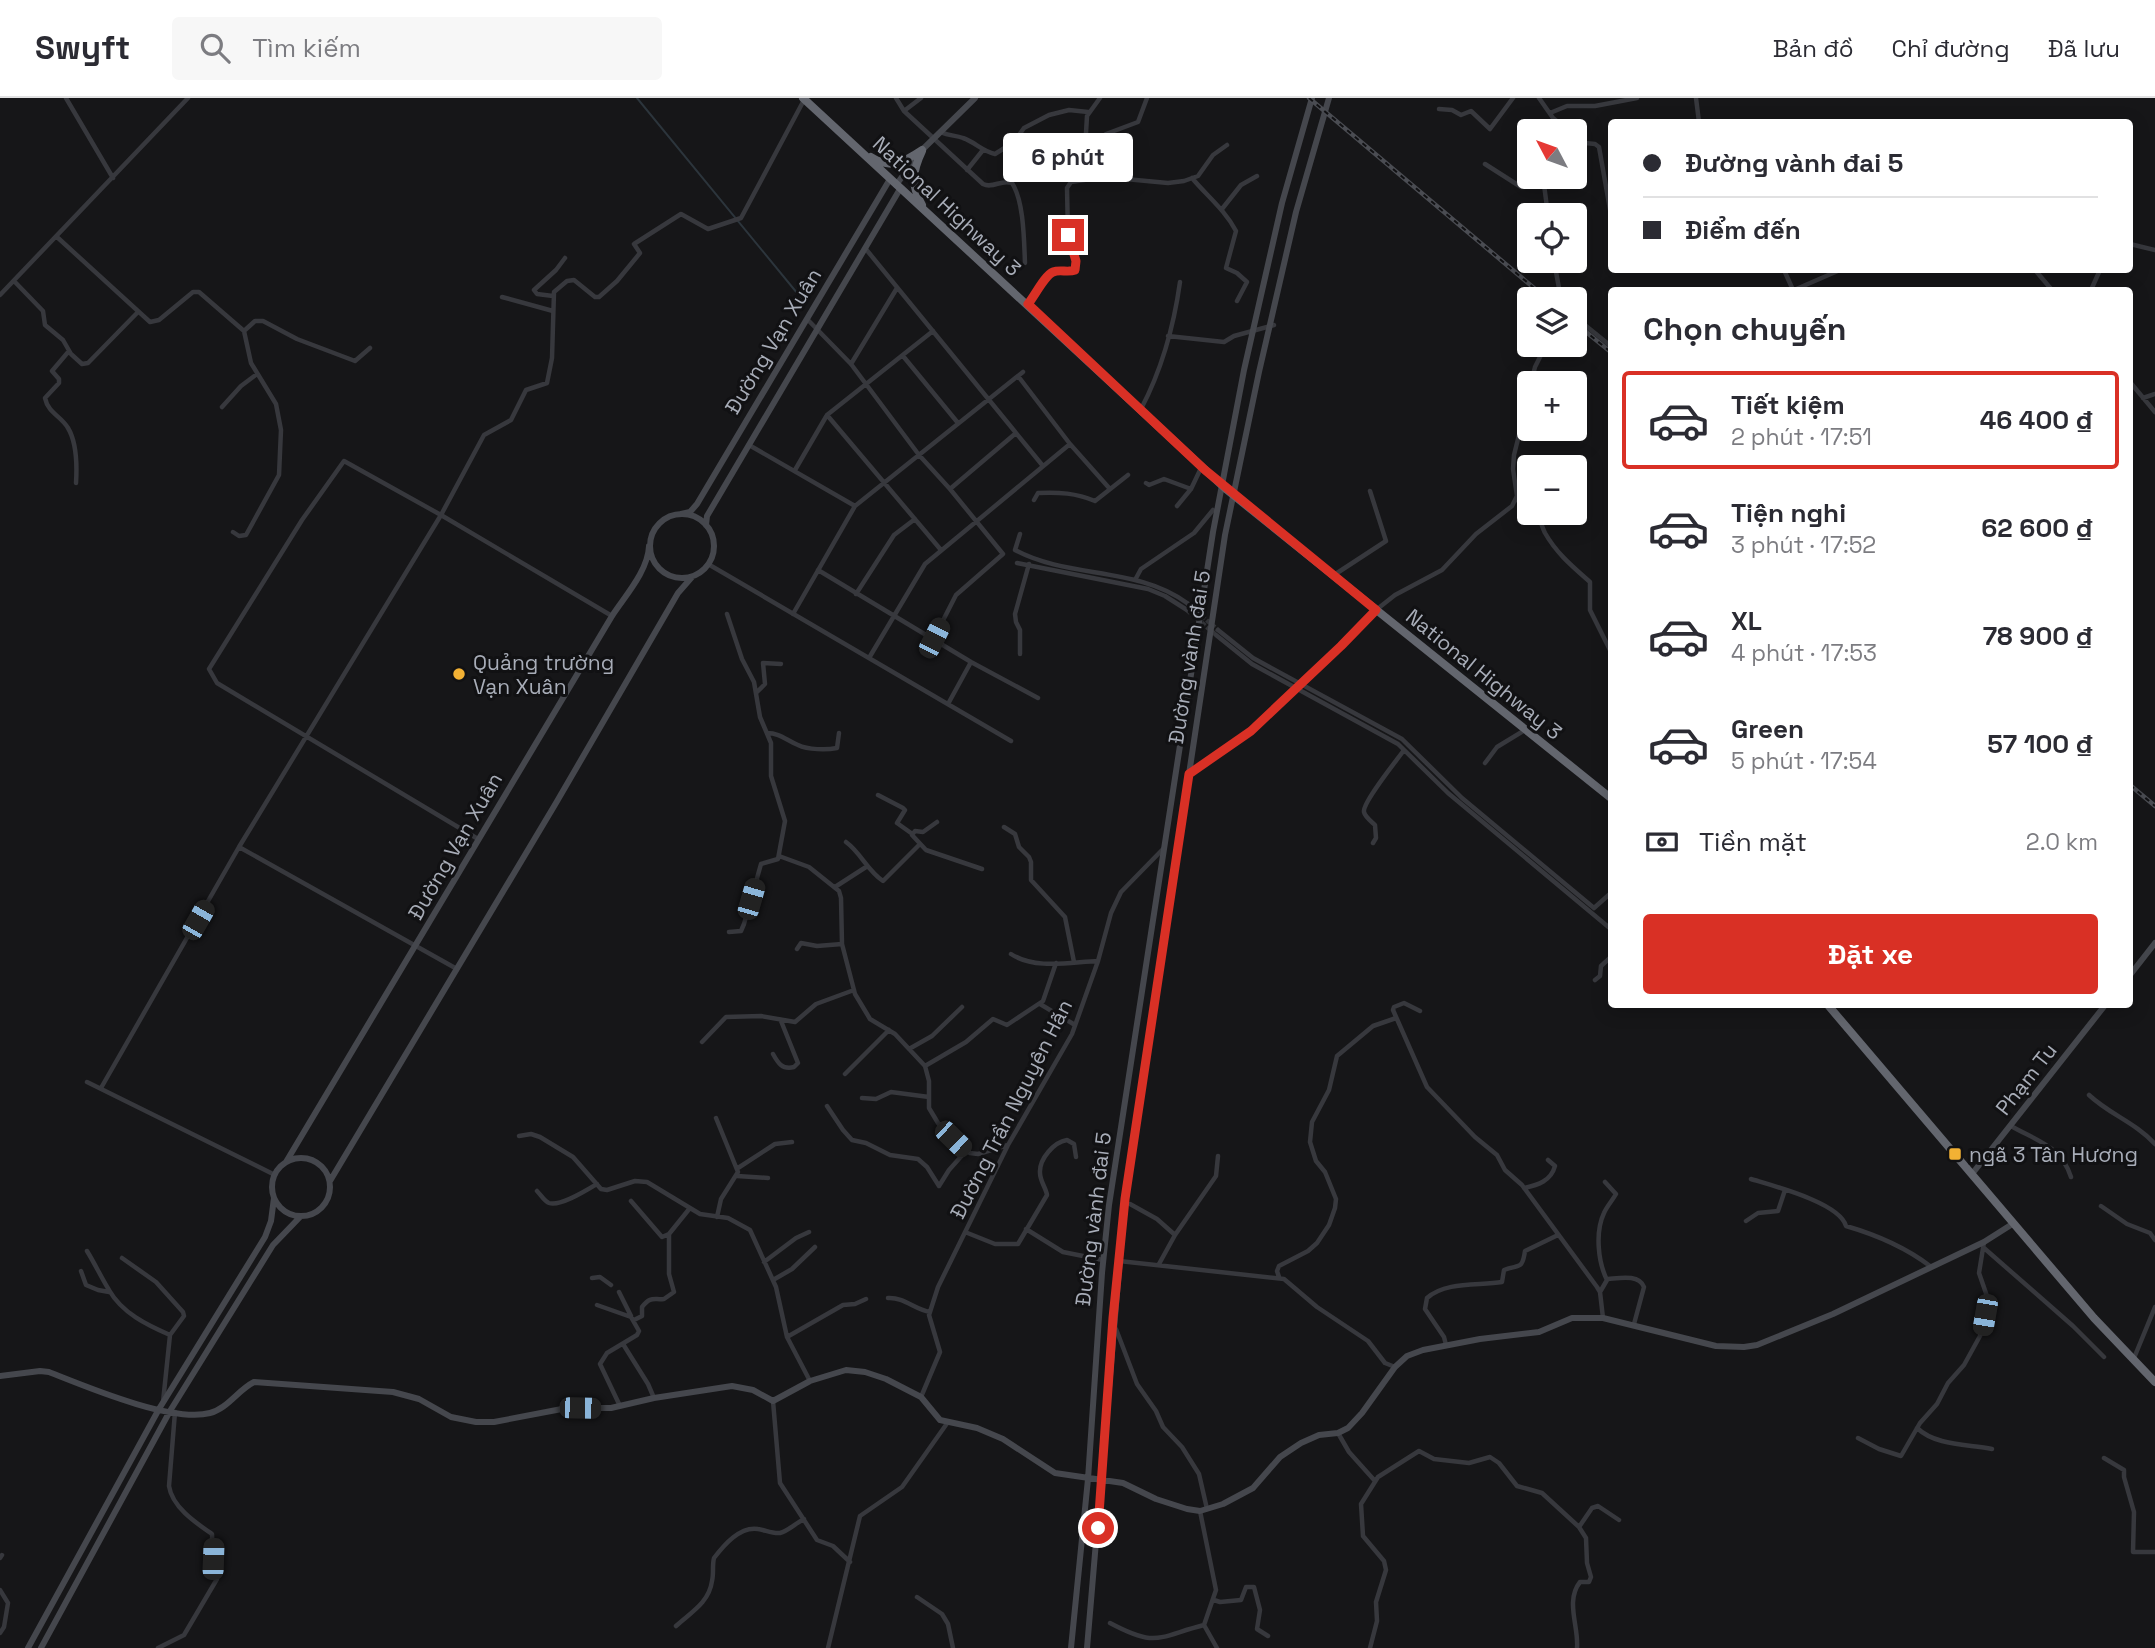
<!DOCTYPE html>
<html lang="vi">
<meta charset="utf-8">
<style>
body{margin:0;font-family:"Space Grotesk",sans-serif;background:#f7f7f7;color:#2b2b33;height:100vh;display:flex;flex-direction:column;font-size:26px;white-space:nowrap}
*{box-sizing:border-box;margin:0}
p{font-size:23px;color:#7c7c81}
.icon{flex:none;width:38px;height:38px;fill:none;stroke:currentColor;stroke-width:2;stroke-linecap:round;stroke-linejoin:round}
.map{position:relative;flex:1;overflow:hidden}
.drawer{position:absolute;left:1608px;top:189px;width:525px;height:721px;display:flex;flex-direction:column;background:#fff;border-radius:7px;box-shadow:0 4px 18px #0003}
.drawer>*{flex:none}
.guide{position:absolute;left:1608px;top:21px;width:525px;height:154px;border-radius:7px;box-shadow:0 4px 18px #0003;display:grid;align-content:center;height:154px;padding:0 35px;background:#fff}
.needle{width:46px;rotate:311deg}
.fabs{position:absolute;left:1517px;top:21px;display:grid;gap:14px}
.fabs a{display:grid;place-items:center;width:70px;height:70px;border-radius:7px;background:#fff;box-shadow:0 4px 18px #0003;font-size:35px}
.end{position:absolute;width:32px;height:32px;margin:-16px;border:9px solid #d93025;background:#fff;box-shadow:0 0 0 4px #fff}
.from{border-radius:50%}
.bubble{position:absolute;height:49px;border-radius:7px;background:#fff;box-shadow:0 4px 18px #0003;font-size:23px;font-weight:600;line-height:49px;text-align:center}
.car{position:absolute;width:21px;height:42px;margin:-21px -10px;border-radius:9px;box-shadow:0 0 5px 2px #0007;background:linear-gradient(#222 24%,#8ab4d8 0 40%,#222 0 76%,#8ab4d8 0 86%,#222 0)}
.guide b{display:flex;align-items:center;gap:24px;height:66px;font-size:26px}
.guide b+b{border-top:2px solid #e1e1e2}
.guide i{width:18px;height:18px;background:#2b2b33}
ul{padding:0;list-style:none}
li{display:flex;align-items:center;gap:21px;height:98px;margin:0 14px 10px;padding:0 21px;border:4px solid transparent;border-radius:7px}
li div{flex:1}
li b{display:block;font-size:26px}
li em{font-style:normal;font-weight:600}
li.selected{border-color:#d93025}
li>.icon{width:63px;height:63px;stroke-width:1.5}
h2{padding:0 35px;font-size:32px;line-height:84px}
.pay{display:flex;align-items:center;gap:18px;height:77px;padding:0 35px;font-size:26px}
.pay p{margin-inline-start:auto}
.cta{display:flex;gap:14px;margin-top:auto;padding:14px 35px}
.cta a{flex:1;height:80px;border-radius:7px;background:#d93025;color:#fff;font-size:28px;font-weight:600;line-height:80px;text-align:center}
header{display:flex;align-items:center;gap:42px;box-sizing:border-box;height:98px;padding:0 35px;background:#fff;border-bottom:2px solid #e1e1e2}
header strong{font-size:33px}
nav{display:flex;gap:38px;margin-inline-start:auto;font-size:24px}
.search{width:490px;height:63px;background:#f7f7f7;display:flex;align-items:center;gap:18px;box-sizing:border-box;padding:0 24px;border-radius:7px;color:#7c7c81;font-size:26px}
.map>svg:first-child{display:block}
</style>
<header>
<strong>Swyft</strong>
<div class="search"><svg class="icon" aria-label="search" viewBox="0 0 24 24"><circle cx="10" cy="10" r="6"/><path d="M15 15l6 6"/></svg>Tìm kiếm</div>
<nav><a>Bản đồ</a><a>Chỉ đường</a><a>Đã lưu</a></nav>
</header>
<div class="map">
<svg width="2155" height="1550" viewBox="0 0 2155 1550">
<rect width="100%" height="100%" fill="#161618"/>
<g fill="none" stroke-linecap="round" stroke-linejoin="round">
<path stroke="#2c353c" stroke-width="2" d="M 637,0 L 802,201"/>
<path stroke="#333438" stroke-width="4.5" stroke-dasharray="4.5 2" stroke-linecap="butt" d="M 1187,505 L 1218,532
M 1187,512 L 1216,537"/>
<path stroke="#37383d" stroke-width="4.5" d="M 66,0 L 113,80
M 896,0 L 904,13 L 983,86 C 993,91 1001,81 1012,85 C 1024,103 1024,143 1025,165
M 1539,0 L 1553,20 L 1569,33
M 1696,0 L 1699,24
M 1439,11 L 1452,12 L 1461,17 L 1471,13 L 1490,31 L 1513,0
M 904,13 L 921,0
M 1550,15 L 1567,8 L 1595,8 L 1637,0
M 941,34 C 949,38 955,37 963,40 C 975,44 982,53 995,56 L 1014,44 L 1024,30 L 1049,17 L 1069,12 L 1088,14
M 1575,44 L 1595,46 L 1599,49 L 1611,117
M 1529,46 L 1530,46
M 1085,52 L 1106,36 L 1138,24 L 1147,0
M 1485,66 L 1521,89 L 1544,88
M 967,72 L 983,52
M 1543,79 L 1548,117
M 1088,80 L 1085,52 L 1087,18 L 1100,0
M 1192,80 C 1207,98 1225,112 1236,133 L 1226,170 L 1237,175 L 1247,184 L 1237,203
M 1222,111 L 1241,87 L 1257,78
M 57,139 L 150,224 L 159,222 L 193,194 L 199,194 L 244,233 L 255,223 L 263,223 L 297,241 L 355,263 L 370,250
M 2130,146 L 2155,152
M 865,150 L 1043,368
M 1554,163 L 1561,201
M 1784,172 L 1793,192
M 2035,172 L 2052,192
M 14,183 L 43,213 L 45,227 L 63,242 L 71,256 L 82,266 L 88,265 L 137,215
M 1794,192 L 1840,172
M 2091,192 L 2100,172
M 0,197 L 188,0
M 553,198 L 537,196 L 534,192 L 556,172 L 565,160
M 502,199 L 553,213
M 1028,206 L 1050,175 L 1056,172 L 1073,174 L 1077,168 L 1068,137 L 1067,90 L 1071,84 L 1104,79 L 1168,85 L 1184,83 L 1198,78 L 1213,57 L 1227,47
M 1575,219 L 1612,249
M 807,221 L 851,266 L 919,357 L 950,391 L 1003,456 L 956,497 L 934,540
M 1168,238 L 1224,244 L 1234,238 L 1274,227
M 69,253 L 52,273 L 59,281 L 59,285 L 45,300 C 48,315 61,318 68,330 C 77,345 77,369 76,385
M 903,258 L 958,325
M 851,266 L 897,190
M 1018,278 L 1070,346 L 1110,391
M 2130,284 L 2155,314
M 1531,285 L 1535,269 L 1546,247
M 2143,300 L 2155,296
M 222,309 L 241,288 L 257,276
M 1141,311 C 1161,273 1174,227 1180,184
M 827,317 L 941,452
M 749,347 L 855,408
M 795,372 L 827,317 L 933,233
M 1146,385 L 1149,387 L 1164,381 L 1191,391
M 950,391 L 1016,335
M 1034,402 L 1038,395 C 1059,394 1076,395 1095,403 L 1128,377
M 1517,402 L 1530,408
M 1177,408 L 1191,391 L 1201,370
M 1537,415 C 1540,421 1542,429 1545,435 C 1557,456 1573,469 1590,484 L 1590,512 L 1612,556
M 233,434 L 239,438 L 246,437 L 279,377 L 281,332 L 276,306 L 251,265 L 244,233
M 1020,436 L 1015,452 C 1069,481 1137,468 1187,505
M 1017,465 L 1148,491 L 1165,498 L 1187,512
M 708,466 L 1011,643
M 818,472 L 971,564 L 1038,600
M 1334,477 L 1386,443 L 1370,393
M 1135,482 L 1141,471 L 1194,435 L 1213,412
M 856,496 L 894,437 L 915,421
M 727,516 L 742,561 L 754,584 L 760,619 L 771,645 L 771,678 L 785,723 L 778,761 L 761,766 L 744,826 L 741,833 L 729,834
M 793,516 L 855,408 L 1023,274
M 1218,532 L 1253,560 L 1402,641 L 1462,700 L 1594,810
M 1216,537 L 1252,566 L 1398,646 L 1448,695 L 1612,832
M 1020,556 L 1020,532 L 1016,524 L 1015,516 L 1029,466
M 869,560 L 925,466 L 1070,346
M 757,594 L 765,586 L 763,565 L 781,566
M 948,606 L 971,564
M 767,635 C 780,635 786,642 798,647 C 808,652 827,652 837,650 L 839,635
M 1485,665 L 1497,649 L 1525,632
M 1189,676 L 1251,633 L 1341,548 L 1376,512 L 1395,497 L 1442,472 L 1476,436 L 1512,408 L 1517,398 L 1513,371 L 1514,357 L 1530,293
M 878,697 L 903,710 L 905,712 L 897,725 L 911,735
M 937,724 L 923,734 L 915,733 L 912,737 L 926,752 L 982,771
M 1004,729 L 1015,736 L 1019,749 L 1029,759 L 1031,764 L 1031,782 L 1065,819 L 1074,864
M 478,741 L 217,585 L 209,571 L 302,422 L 344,363 L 441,417 L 612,518
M 846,744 C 861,755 867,772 883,783 L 920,746
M 1373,745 L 1376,740 L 1375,727 C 1372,724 1365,719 1364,714 C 1362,705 1397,662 1404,652
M 239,749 L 457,871
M 779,758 L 809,769 L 839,793 L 841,800 L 842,846 L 855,896 L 870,921 L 895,936 L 925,968 L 929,983 L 929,1010 L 938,1025 L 970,1055 L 978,1056 L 1008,1047
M 835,789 L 866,769
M 1594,810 L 1612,794
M 797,851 L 801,845 L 817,848 L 842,846
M 1011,856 C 1035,872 1071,864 1098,863
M 1595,882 L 1600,878 L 1601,868 L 1612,858
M 1040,906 L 1075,927
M 1420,913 L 1404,905 L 1394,909 L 1393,912 L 1427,989 L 1475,1039 L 1497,1057 L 1505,1072 L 1522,1087 L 1597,1189 L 1600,1194 L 1603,1220
M 702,944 L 726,919 L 761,918 L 795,924 L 816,906 L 854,892
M 909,951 L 932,938 L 962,909
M 773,956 C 778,965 782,972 794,969 L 798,965 L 781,923
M 925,968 L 966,944 L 993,921 L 1007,927 L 1043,903 L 1056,865
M 845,976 L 889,932
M 87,984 L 275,1077
M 101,990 L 239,749 L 441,417 L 484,337 L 511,322 L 526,292 L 547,285 L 552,260 L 554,194 L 567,183 L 574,182 L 595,199 L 599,199 L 617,183 L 640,155 L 634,146 L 681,116 L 708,131 L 741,120 L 804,2
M 2089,997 C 2109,1016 2136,1025 2155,1046
M 862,1000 L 876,1001 L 891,994 L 929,999
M 827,1008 L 843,1032 L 852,1042 L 866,1045 L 890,1057 L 918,1061 L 927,1069 L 939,1088 L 949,1072 L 966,1053
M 716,1020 L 738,1074 L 721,1101 L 717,1119
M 2011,1028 C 2037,1043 2061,1048 2071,1079
M 519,1038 L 531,1036 L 540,1039 L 573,1059 L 601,1091 L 607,1092 L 635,1083 L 647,1084 L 700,1116 L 728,1120 L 750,1132 L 776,1189 L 787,1239 L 810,1283
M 738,1070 L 775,1046 L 792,1044
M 737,1078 L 768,1080
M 1751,1081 C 1774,1088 1840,1105 1846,1128 C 1877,1137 1905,1149 1930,1168
M 1524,1090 C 1538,1087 1551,1083 1555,1068 L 1548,1062
M 537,1093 C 541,1097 544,1103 549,1105 C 560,1109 587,1092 597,1086
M 631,1103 L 662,1139 L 669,1136 L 690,1110
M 1130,1106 L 1157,1121 L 1175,1137
M 2101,1108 L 2127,1126 L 2150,1135 L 2155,1142
M 1746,1123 L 1758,1115 L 1778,1113 L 1785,1092
M 1026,1131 L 1063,1154 L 1103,1162
M 965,1134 L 995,1146 L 1018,1146 L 1047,1097 C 1046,1090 1040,1083 1040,1075 C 1039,1061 1054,1044 1067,1042 L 1074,1046 L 1076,1059
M 1984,1150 L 2073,1228 L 2104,1259
M 87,1153 C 95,1166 101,1179 109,1192 C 122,1215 147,1227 170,1237
M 122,1160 L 156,1184 L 183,1214 L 184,1218 L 170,1237 L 163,1304
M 1119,1163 L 1284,1181 L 1317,1209 L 1368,1243 L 1385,1265 L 1395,1269
M 764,1164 L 796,1140 L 809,1134
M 1159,1166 L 1175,1137 L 1216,1078 L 1218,1058
M 81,1173 L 86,1187 L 98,1192 L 109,1194
M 1279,1179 L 1277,1173 L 1279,1168 L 1308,1153 L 1317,1145 L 1329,1127 L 1335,1110 L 1336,1101 L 1325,1074 L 1316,1063 L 1310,1044 L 1312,1024 L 1329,992 L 1337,958 L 1373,928 L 1396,920
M 592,1180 L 600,1179 L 611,1187
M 1608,1181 C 1620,1180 1639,1176 1644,1189 L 1634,1226
M 773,1182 L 792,1171 L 815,1149
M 619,1194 L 631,1218
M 1600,1194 L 1607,1182 C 1598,1164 1595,1134 1604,1115 C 1607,1108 1612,1103 1616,1096 L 1605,1084
M 888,1200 C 904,1199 914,1211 930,1214
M 597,1207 L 631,1219 L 639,1233 L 637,1237 L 607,1255 L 600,1266 L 620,1308
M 634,1222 L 642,1218 L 642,1209 C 651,1198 653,1202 664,1201 L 674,1194 L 669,1176 L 669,1136
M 1116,1231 L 1137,1286 L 1156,1313 L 1163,1329 L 1182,1349 L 1199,1376 L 1207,1411
M 787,1239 L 843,1207 L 855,1206 L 866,1201
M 623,1246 L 648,1286 L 654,1300
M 1446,1247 L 1444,1239 L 1425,1211 L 1427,1200 C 1446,1183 1479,1188 1502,1184 L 1504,1172 C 1519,1166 1522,1173 1525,1153 L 1558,1137
M 2134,1260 L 2155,1209
M 921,1299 L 940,1254 L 929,1217 L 938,1189 L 1008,1047 L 1072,936 L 1098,863 L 1111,815 L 1121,794 L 1164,750
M 773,1303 L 780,1385 L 817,1442 L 833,1448 L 850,1464
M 1917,1330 C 1936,1348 1968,1346 1992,1351
M 1338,1335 L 1349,1354 L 1375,1383
M 1858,1340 L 1879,1351 L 1901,1358 L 1920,1325 L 1937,1306 L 1948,1285 L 1964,1267 L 1980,1238 L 1988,1201 L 1979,1175 L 1984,1144
M 2104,1360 L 2124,1372 L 2124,1379 L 2134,1414 L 2133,1454 L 2155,1454
M 1200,1413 L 1216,1492 L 1204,1527 L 1217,1550
M 1579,1429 L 1592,1410 L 1598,1408 L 1619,1422
M 0,1460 L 2,1457
M 0,1492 L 8,1505 L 4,1529 L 0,1535
M 917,1499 L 942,1516 L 948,1526 L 953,1550
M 1214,1502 L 1220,1504 L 1241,1502 L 1246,1489 L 1254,1489 L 1260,1512 L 1257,1531 L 1268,1538
M 1110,1525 C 1157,1550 1157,1539 1204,1527
M 676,1528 C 690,1515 709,1505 712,1483 C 714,1475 712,1468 714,1460 C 724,1447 740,1428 758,1431 C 765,1432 773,1436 780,1435 C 788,1433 796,1425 804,1421
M 158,1550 L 184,1537 L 217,1481 L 213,1461 L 212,1436 C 196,1425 172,1409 169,1388 L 175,1314
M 828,1550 L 860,1418 L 902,1389 L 948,1324
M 1370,1550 L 1377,1523 L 1376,1504 L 1386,1472 L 1384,1463 L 1363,1438 L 1361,1406 L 1378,1379 L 1419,1353 L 1434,1361 L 1469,1365 L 1490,1359 L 1499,1365 L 1517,1388 L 1542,1395 L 1579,1429 L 1586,1440 L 1587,1465 L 1591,1479 L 1589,1484 L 1580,1484 C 1565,1503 1579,1529 1577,1550"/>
<path stroke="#45474d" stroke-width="6" d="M 896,87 L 922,52 L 975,0
M650 448a32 32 0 1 1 64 0a32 32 0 1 1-64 0Z
M 681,416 L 690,414 L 697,406 L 890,81
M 706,427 L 707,418 L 900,91
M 2130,877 L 2155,845
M272 1089a29 29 0 1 1 58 0a29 29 0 1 1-58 0Z
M 286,1064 L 612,518 C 625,498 648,473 649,448
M 1972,1076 L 2106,906
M 330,1083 L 556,705 L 678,495 L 692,479
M 0,1278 L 40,1273 L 49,1274 C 87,1289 172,1325 210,1315 C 227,1311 238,1292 254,1284 L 393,1294 L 419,1301 L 451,1319 L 476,1324 L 494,1324 L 567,1310 L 611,1310 L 654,1300 L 732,1288 L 753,1292 L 773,1303 L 810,1283 L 846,1272 L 865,1274 L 886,1281 L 921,1299 L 940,1322 L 977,1330 L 1003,1341 L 1055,1375 L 1123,1385 L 1156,1401 L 1187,1411 L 1200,1413 L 1223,1406 L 1253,1390 L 1280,1359 L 1301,1345 L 1319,1337 L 1338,1335 L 1348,1330 L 1362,1315 L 1395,1269 L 1407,1258 L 1423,1252 L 1480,1241 L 1539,1234 L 1572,1220 L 1603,1220 L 1716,1248 L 1744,1249 L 1757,1247 L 1833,1216 L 1984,1144 L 2014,1125
M 28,1550 L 159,1311 L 265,1139 L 271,1123 L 274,1100
M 41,1550 L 170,1313 L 273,1147 L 300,1119
M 1071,1550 L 1088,1381 L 1102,1175 L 1109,1107 L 1213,434 L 1244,272 L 1282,105 L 1312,0
M 1087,1550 L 1125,1101 L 1225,437 L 1259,274 L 1296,114 L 1329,0"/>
<path stroke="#63666e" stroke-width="8" d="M 803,0 L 1227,392 L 1612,701
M 922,53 C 912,74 911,87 922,107
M 871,59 C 891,72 904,64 922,52
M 1827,906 L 2094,1220 L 2155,1284"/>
<defs>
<path id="rail" d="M 1309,0 L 1547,201
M 1575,225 L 1612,255
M 2130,687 L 2155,708"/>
</defs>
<use href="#rail" stroke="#4a4c52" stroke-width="4.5"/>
<use href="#rail" stroke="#111113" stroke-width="2" stroke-dasharray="5" stroke-linecap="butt"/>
</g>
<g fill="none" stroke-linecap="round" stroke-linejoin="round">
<path stroke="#d93025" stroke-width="9" d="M 1068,137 L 1076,163 L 1075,172 C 1068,175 1060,171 1053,174 C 1045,177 1034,199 1028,206 L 1205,372 L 1376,512 L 1341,548 L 1251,633 L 1189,676 L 1125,1101 L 1113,1220 L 1098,1430"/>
</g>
<g fill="#f2b134" stroke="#111113" stroke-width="2.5">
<circle cx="459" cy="576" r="7"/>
<rect x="1948" y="1049" width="14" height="14" rx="3.5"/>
</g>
<g text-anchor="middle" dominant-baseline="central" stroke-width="6" stroke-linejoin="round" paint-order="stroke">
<g font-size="21" fill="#a8adb8" stroke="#111113">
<text transform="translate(947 108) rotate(43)">National Highway 3</text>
<text transform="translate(773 243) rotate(-59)">Đường Vạn Xuân</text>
<text transform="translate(1189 559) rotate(-81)">Đường vành đai 5</text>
<text transform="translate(1484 576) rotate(39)">National Highway 3</text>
<text transform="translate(455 748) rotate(-60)">Đường Vạn Xuân</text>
<text transform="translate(2026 981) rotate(-52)">Phạm Tu</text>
<text transform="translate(1011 1011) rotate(-63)">Đường Trần Nguyên Hãn</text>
<text transform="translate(1093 1121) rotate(-83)">Đường vành đai 5</text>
</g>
<g font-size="21" fill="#a8adb8" stroke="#111113" text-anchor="start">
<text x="473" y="564">Quảng trường<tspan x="473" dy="24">Vạn Xuân</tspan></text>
<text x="1969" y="1056">ngã 3 Tân Hương</text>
</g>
</g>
</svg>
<div class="fabs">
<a><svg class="needle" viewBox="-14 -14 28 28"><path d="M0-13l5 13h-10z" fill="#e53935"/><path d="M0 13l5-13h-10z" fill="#7c7c81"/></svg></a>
<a><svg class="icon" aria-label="locate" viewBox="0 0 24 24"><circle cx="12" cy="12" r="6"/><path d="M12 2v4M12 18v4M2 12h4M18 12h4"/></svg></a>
<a><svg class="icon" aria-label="layers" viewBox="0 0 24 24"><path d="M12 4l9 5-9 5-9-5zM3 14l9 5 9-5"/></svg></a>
<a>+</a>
<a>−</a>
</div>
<i class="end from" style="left:1098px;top:1430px"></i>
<i class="end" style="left:1068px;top:137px"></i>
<div class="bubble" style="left:1003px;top:35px;width:130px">6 phút</div>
<i class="car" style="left:934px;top:540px;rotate:27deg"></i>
<i class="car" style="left:751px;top:801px;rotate:16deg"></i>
<i class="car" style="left:198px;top:822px;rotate:30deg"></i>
<i class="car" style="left:953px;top:1041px;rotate:134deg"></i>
<i class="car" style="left:1985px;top:1217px;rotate:190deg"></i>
<i class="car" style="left:580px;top:1310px;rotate:91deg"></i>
<i class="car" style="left:213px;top:1461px;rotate:2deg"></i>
<div class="guide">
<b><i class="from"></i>Đường vành đai 5</b>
<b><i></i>Điểm đến</b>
</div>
<section class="drawer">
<h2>Chọn chuyến</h2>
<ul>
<li class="selected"><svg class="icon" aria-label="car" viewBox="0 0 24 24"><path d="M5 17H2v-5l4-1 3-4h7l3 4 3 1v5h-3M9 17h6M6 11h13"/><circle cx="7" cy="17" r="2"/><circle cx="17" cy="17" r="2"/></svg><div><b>Tiết kiệm</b><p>2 phút · 17:51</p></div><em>46 400 ₫</em></li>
<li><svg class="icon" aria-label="car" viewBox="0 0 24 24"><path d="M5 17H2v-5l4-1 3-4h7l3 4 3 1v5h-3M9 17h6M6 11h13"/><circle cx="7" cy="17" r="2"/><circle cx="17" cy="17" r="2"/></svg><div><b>Tiện nghi</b><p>3 phút · 17:52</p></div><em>62 600 ₫</em></li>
<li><svg class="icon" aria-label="car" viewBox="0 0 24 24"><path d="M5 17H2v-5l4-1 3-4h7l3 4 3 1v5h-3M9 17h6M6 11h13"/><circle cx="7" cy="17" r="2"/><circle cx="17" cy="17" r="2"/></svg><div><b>XL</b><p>4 phút · 17:53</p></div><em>78 900 ₫</em></li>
<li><svg class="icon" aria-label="car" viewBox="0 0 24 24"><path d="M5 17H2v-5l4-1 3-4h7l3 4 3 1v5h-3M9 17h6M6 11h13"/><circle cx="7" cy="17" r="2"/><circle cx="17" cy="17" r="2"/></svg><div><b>Green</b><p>5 phút · 17:54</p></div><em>57 100 ₫</em></li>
</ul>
<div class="pay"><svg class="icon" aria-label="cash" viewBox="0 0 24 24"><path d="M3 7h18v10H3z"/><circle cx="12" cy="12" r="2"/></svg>Tiền mặt<p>2.0 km</p></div>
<div class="cta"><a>Đặt xe</a></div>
</section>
</div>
